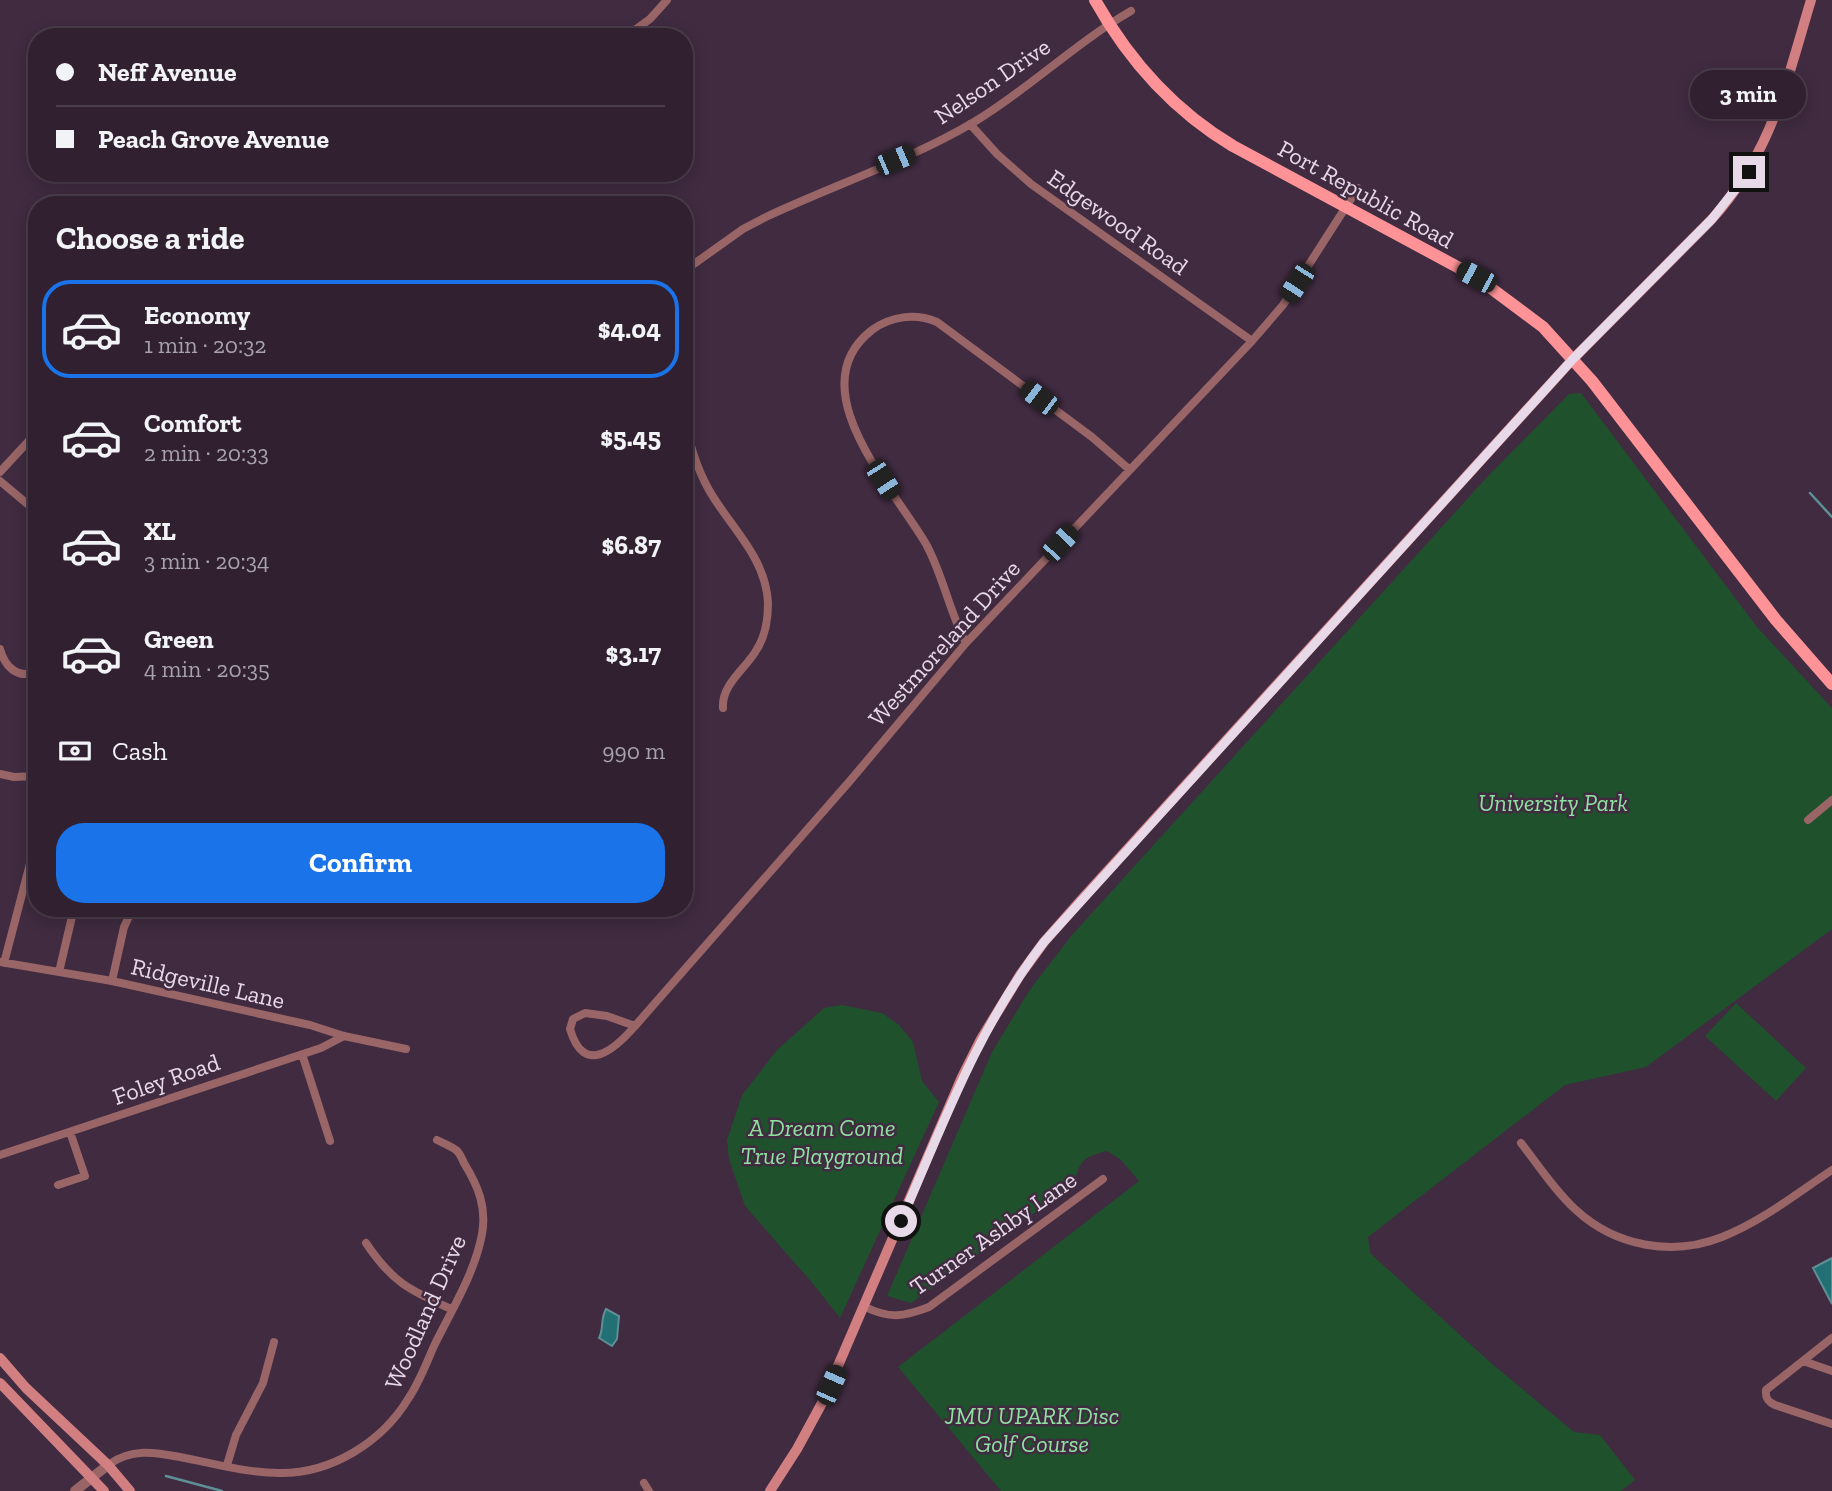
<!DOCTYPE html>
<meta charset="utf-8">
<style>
body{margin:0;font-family:"Zilla Slab",serif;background:#3c2d3c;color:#f1f3f6;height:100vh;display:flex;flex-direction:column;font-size:26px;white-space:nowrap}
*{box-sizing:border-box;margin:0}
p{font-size:23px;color:#a8a3ab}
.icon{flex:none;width:38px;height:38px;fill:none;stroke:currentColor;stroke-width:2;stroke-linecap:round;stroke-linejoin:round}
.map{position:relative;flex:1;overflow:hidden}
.sheet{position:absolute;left:28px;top:196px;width:665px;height:721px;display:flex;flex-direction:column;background:#302030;border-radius:28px;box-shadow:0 4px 18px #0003,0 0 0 2px #4b3e4c}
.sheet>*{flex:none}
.hud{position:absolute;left:28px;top:28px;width:665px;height:154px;border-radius:28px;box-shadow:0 4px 18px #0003,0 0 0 2px #4b3e4c;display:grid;align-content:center;height:154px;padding:0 28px;background:#302030}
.end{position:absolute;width:32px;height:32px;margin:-16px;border:9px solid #e7d9e7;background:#111;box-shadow:0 0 0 4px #111}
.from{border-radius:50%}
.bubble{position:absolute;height:49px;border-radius:24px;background:#302030;box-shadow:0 4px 18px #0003,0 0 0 2px #4b3e4c;font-size:23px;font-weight:700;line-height:49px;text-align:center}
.car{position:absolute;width:21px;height:42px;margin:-21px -10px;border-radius:9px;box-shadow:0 0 5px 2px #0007;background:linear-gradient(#222 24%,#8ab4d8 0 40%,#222 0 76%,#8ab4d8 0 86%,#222 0)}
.hud b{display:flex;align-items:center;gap:24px;height:66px;font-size:26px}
.hud b+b{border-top:2px solid #4b3e4c}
.hud i{width:18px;height:18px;background:#f1f3f6}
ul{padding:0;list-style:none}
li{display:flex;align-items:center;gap:21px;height:98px;margin:0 14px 10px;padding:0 14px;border:4px solid transparent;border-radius:28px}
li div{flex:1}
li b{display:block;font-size:26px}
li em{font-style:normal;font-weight:700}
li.selected{border-color:#1a73e8}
li>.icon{width:63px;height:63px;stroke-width:1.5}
h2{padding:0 28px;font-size:32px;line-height:84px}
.pay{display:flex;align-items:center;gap:18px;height:77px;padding:0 28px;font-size:26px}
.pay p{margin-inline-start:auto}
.primary-button{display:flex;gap:14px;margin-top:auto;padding:14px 28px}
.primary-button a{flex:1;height:80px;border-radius:28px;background:#1a73e8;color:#fff;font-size:28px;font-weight:700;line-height:80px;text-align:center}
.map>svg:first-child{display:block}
</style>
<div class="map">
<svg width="1832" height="1491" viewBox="0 0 1832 1491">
<rect width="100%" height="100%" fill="#402b40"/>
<path fill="#20512d" d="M 1581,393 L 1757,627 L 1832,708 L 1832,929 L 1646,1067 L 1565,1085 L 1368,1237 L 1370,1253 L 1491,1363 L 1574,1432 L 1600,1435 L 1635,1480 L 1621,1491 L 1001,1491 L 898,1367 L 1139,1181 L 1120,1159 L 1107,1151 C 1083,1157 1080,1160 1074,1184 L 911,1303 L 887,1296 L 992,1052 L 1031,988 L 1072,935 L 1489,475 L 1569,394 Z
M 1736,1003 L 1806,1068 L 1776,1101 L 1705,1036 Z
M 842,1005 L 882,1013 L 899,1025 L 913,1042 L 922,1081 L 939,1102 L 840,1318 L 814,1285 L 745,1206 L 729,1159 L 727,1140 L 742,1095 L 777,1050 L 824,1008 Z"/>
<path fill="#227074" stroke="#5d9096" stroke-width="2" d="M 1832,1258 L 1832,1304 L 1813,1268 Z
M 606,1309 L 619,1316 L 617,1339 L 612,1346 L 599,1338 C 604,1329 600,1320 606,1309 Z"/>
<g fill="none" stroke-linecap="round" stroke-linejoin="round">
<path stroke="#5d9096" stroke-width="2.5" d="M 1810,493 L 1832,517
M 166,1476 L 222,1491"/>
<path stroke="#996566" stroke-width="8" d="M 625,37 L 650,19 L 667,0
M 970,124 L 997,154 L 1031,184 L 1252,341
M 684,271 L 743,229 L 766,217 C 834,185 910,160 974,122 C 1029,89 1075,43 1131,11
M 684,419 C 690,444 696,467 709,490 C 730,527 766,557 768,603 C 768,619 766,635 757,649 C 747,668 721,684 723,708
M 0,472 L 37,432
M 0,481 L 37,512
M 966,643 C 949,611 943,575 926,544 C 895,490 797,388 872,330 C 891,316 915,313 937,322 L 1092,437 L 1130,470
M 0,649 C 5,667 17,679 37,672
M 0,774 L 14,777 L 37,776
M 1808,820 L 1832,800
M 0,962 L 112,981 L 310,1025 L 344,1036 L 406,1049
M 4,963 L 37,837
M 59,972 L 74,908
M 112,981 L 124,927 L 133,908
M 585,1013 L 607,1016 L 635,1026 C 615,1049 584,1077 570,1029 L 573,1019 Z
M 635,1026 L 849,782 L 966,643 L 1252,341 L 1283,305 L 1358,188
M 302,1054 L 330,1141
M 1521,1143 C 1539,1166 1555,1191 1576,1210 C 1615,1246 1672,1257 1722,1237 C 1761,1222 1797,1193 1832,1170
M 0,1155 L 321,1048 L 344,1036
M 58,1185 L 85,1176 L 70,1132
M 366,1243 C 392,1282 409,1290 451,1309
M 865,1307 C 890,1319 903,1317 929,1307 L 1103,1179
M 1832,1338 L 1766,1390 C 1765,1398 1768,1402 1775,1405 L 1832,1424
M 1803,1361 L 1832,1371
M 108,1465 C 131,1448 154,1452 180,1457 C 212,1463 246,1473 279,1473 C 331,1474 382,1442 408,1399 C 419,1383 426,1364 434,1346 C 451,1311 475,1273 482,1234 C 487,1207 478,1186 464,1163 C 462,1159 460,1153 456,1150 C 451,1146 443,1143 437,1140
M 227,1465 L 236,1435 L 263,1383 L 274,1342
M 644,1483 L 649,1491"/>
<path stroke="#996566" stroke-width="10" d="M 75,1491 L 108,1465"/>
<path stroke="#d27f82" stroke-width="10" d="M 0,1358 L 26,1388 L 108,1465 L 130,1491
M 0,1383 L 104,1491
M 770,1491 L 797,1449 L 822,1403 L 962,1077 L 981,1039 L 1020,975 L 1044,942 L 1082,899 L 1573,359 L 1712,219 C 1772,152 1786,83 1811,0"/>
<path stroke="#fe9397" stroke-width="12" d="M 1095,0 C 1129,61 1173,110 1233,146 L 1476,277 L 1543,327 L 1592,381 L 1776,620 L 1832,684"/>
</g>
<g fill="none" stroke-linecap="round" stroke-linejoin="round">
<path stroke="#e7d9e7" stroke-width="9" d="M 901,1221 C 943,1124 979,1026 1044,942 L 1573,359 L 1712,219 L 1749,172"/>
</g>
<g text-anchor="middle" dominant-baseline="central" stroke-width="5" stroke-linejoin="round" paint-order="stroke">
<g font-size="24" fill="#e7d9e7" stroke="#402b40">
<text transform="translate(992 81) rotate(-34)">Nelson Drive</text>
<text transform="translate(1366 194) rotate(29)">Port Republic Road</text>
<text transform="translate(1118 222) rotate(35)">Edgewood Road</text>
<text transform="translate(944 643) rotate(-48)">Westmoreland Drive</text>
<text transform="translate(208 983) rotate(13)">Ridgeville Lane</text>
<text transform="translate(166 1079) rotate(-19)">Foley Road</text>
<text transform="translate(993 1233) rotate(-35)">Turner Ashby Lane</text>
<text transform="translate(425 1312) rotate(-66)">Woodland Drive</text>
</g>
<g font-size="24" font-style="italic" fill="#8ee1a0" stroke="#402b40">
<text x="1553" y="802">University Park</text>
<text x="822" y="1127">A Dream Come<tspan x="822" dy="28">True Playground</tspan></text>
<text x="1032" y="1415">JMU UPARK Disc<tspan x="1032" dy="28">Golf Course</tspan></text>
</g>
</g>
</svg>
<i class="end from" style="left:901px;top:1221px"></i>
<i class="end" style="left:1749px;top:172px"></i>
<div class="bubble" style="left:1690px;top:70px;width:116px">3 min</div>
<i class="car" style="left:895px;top:160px;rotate:67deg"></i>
<i class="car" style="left:1476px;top:277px;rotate:298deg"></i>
<i class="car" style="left:1297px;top:283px;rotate:213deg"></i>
<i class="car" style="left:1039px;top:398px;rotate:307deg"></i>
<i class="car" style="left:883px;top:480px;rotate:147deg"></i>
<i class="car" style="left:1060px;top:543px;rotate:43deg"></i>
<i class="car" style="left:831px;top:1385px;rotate:24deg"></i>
<div class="hud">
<b><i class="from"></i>Neff Avenue</b>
<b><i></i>Peach Grove Avenue</b>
</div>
<section class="sheet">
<h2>Choose a ride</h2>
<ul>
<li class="selected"><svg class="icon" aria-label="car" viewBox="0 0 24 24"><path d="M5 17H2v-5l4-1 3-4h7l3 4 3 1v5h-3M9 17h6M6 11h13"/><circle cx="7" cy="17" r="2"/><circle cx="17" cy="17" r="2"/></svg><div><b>Economy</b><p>1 min · 20:32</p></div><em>$4.04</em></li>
<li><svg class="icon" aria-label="car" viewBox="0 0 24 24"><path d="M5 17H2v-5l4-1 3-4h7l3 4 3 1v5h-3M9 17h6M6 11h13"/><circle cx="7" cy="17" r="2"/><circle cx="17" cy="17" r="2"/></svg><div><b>Comfort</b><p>2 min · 20:33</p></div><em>$5.45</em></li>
<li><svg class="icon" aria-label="car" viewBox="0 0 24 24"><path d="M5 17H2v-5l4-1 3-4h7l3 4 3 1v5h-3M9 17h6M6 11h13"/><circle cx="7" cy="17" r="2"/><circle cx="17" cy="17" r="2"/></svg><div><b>XL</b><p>3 min · 20:34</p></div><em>$6.87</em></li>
<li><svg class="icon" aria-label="car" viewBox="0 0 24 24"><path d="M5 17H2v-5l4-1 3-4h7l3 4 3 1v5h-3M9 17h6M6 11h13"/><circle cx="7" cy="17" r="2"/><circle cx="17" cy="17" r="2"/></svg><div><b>Green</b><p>4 min · 20:35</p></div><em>$3.17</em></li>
</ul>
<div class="pay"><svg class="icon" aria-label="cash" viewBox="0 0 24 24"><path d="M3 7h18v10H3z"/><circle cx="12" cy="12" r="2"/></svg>Cash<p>990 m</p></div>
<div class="primary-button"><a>Confirm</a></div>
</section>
</div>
